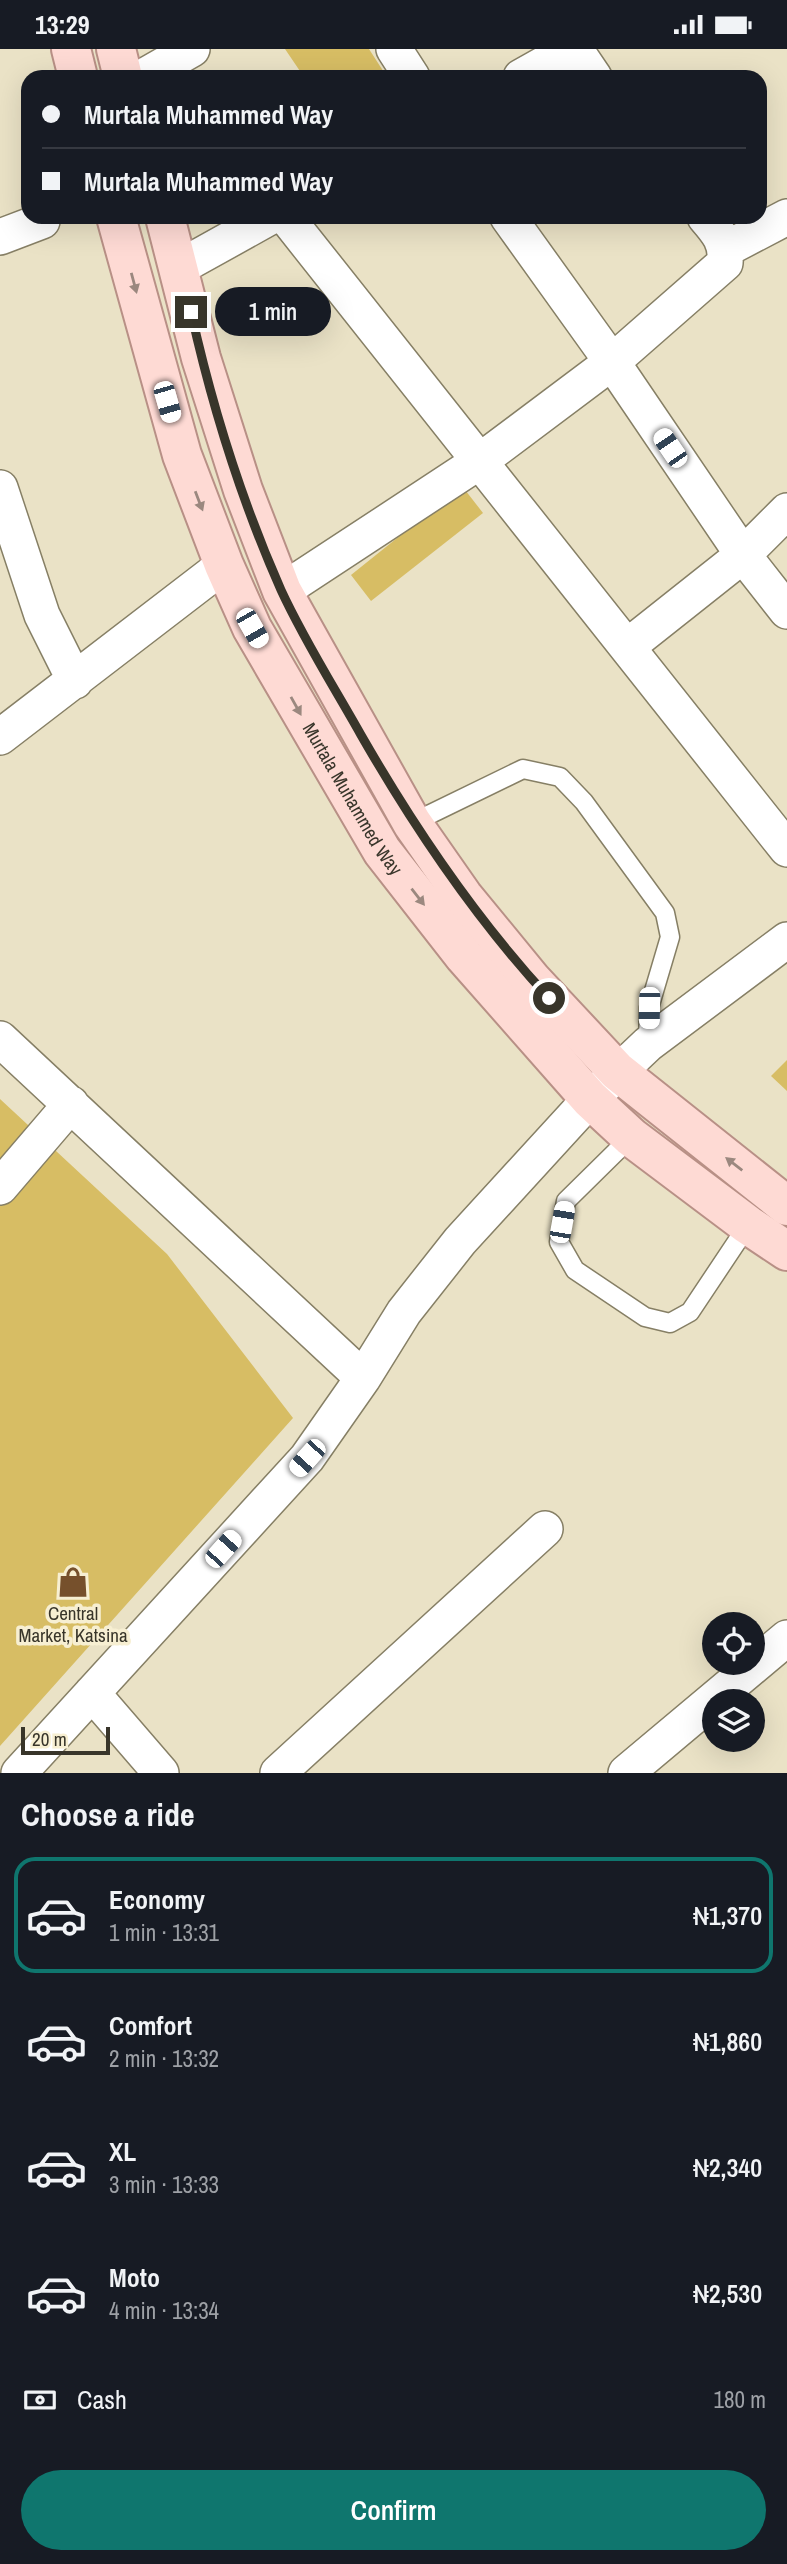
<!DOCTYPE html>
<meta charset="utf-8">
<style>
body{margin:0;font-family:"Archivo Narrow",sans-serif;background:#242831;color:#f1f3f6;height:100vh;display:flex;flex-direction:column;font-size:26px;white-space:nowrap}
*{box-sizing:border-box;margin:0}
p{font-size:23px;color:#9ea1a6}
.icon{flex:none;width:38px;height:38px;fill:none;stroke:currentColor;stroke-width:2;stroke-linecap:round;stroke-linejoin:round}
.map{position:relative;height:1724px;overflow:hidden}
.side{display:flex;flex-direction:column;background:#171b24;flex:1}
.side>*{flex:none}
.guide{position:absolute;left:21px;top:21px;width:746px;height:154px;border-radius:21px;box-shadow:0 7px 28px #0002;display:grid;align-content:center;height:154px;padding:0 21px;background:#171b24}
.fabs{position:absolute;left:702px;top:1563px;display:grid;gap:14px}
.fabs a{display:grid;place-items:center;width:63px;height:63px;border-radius:50%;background:#171b24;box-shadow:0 7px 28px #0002;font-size:35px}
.scale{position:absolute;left:21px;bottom:18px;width:89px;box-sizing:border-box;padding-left:7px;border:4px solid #38352a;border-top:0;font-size:19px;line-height:24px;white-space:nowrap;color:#38352a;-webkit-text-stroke:5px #f7efd2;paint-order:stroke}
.end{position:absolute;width:32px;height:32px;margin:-16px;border:9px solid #38352a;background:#fff;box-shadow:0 0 0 4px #fff}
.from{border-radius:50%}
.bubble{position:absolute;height:49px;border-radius:24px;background:#171b24;box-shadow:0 7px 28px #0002;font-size:23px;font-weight:600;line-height:49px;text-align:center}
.car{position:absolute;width:21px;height:42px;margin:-21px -10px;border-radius:9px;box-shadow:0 0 5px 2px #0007;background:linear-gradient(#fff 24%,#345 0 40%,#fff 0 76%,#345 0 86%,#fff 0)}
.guide b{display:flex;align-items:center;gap:24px;height:66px;font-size:26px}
.guide b+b{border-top:2px solid #363941}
.guide i{width:18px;height:18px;background:#f1f3f6}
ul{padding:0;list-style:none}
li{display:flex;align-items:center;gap:21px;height:116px;margin:0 14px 10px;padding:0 7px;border:4px solid transparent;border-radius:21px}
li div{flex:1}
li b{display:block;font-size:26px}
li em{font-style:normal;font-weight:600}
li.active{border-color:#0f766e}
li>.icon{width:63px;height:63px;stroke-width:1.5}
h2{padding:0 21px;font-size:32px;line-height:84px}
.pay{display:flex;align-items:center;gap:18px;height:77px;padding:0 21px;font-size:26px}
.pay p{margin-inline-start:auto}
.cta{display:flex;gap:14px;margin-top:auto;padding:14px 21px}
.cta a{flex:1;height:80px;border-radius:42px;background:#0f766e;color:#fff;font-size:28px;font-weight:600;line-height:80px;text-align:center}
.status{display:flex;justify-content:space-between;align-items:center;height:49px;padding:0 35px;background:#171b24;direction:ltr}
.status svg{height:19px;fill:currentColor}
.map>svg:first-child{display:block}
</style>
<div class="status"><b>13:29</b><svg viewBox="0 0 49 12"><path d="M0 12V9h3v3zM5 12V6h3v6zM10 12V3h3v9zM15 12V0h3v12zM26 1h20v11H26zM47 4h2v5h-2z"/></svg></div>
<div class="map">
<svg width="787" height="1724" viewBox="0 0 787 1724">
<rect width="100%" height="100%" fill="#eae2c6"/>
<path fill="#d7bd64" d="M 285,0 L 369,0 L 387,28 L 304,28 Z
M 462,437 L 483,464 L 371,552 L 351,526 Z
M 787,1011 L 787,1042 L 771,1027 Z
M 0,1050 L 167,1205 L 293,1369 L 0,1697 Z"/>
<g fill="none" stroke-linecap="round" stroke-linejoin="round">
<defs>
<path id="lane" d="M 412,774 L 523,720 L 560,728 L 584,753 L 665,864 L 670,888 L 649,959 L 648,995
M 631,1088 L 566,1152 L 559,1193 L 575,1221 L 645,1268 L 670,1274 L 690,1263 L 748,1176"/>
<path id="street" d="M 394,0 L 412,28
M 575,0 L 594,28
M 143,28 L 192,0
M 521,28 L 571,0
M 286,168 L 787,800
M 508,168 L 612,313 L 743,506 L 787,562
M 0,188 L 42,172
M 726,200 L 787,168
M 180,218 L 270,168
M 0,439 L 42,566 L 75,632
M 282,542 L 480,412 L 612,313 L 725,214 C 727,193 718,183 705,168
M 627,598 L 743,506 L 787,462
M 0,688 L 224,516
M 0,990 L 363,1329
M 0,1138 L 71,1055
M 92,1644 L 161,1724
M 19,1724 L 307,1409 L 363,1329 L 404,1263 L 460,1192 L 590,1050 L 648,995 L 787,891
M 278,1724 L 545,1480
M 626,1724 L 787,1589"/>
<g id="primary">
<path d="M 71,0 L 78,28"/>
<path d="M 116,0 L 123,28"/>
<path id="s1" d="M 116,168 L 182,406 L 224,516 L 252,579 L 382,802 L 464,907 L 590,1050 L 631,1088 L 748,1176 L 787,1202"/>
<path d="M 165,168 L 201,309 L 243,441 L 282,542 L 412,774 L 463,847 L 532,931 L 617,1022 L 787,1157"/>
</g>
</defs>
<use href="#lane" stroke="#867f65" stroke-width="21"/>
<use href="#street" stroke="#867f65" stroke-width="38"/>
<use href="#primary" stroke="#b89086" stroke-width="42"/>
<use href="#lane" stroke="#fff" stroke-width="18"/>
<use href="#street" stroke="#fff" stroke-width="35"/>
<use href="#primary" stroke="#fedad4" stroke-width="38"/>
</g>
<defs><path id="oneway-solid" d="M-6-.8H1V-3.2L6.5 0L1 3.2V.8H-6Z" transform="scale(1.75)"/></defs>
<g fill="#9b887f">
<use href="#oneway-solid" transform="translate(134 234) rotate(75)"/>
<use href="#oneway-solid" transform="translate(199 452) rotate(69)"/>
<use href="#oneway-solid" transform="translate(296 657) rotate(61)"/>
<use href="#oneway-solid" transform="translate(418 848) rotate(52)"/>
<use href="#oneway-solid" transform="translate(734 1115) rotate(-142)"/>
</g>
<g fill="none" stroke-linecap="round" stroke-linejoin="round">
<path stroke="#38352a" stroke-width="9" d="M 191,263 C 212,357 242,453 281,541 C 304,591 334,638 361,686 C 415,780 475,869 549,949"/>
</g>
<defs>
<symbol id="shop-bare" viewBox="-9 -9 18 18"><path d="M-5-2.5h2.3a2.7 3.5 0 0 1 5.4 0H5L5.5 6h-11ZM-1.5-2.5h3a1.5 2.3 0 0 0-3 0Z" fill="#76502c" stroke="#f7efd2" stroke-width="2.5" paint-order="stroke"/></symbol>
</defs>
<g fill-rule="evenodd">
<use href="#shop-bare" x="51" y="1511" width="44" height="44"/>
</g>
<g text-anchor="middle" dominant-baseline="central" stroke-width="7" stroke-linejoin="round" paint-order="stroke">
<g font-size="19" fill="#38352a" stroke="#f7efd2">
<text stroke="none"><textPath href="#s1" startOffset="632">Murtala Muhammed Way</textPath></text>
</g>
<g font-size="19" fill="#38352a" stroke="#f7efd2">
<text x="73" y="1564">Central<tspan x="73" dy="22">Market, Katsina</tspan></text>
</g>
</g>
</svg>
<div class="fabs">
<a><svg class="icon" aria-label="locate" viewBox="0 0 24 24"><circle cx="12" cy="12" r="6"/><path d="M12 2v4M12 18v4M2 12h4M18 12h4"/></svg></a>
<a><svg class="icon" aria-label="layers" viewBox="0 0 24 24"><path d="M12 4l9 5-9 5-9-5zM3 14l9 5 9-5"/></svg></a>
</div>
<div class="scale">20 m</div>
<i class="end from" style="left:549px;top:949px"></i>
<i class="end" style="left:191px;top:263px"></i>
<div class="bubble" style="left:215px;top:238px;width:116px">1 min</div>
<i class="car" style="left:167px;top:353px;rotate:164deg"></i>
<i class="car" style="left:670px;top:399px;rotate:326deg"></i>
<i class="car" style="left:252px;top:579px;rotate:150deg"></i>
<i class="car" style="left:649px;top:959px;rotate:181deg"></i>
<i class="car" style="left:562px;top:1173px;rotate:10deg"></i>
<i class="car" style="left:307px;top:1409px;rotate:222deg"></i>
<i class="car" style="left:223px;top:1500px;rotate:42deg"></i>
<div class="guide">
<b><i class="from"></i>Murtala Muhammed Way</b>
<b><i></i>Murtala Muhammed Way</b>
</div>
</div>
<section class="side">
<h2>Choose a ride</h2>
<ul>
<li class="active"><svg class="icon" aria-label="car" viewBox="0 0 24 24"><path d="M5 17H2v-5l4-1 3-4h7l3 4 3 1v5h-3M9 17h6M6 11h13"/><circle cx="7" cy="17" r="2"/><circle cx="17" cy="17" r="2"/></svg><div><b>Economy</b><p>1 min · 13:31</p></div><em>₦1,370</em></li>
<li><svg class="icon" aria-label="car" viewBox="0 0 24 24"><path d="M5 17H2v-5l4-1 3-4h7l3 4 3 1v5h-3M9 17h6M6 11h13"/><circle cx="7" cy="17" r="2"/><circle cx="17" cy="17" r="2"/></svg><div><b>Comfort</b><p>2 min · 13:32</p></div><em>₦1,860</em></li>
<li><svg class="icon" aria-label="car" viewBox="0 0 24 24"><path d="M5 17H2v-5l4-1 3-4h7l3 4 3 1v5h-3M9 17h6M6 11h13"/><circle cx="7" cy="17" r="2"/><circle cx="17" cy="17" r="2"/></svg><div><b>XL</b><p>3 min · 13:33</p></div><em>₦2,340</em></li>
<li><svg class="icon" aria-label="car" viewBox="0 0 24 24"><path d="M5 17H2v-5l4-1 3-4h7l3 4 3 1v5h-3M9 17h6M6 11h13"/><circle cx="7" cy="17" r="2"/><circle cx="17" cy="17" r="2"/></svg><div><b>Moto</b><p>4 min · 13:34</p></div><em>₦2,530</em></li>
</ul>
<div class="pay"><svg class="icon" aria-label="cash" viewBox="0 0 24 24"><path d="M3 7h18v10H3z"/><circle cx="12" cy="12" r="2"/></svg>Cash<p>180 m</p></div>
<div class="cta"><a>Confirm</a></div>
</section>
